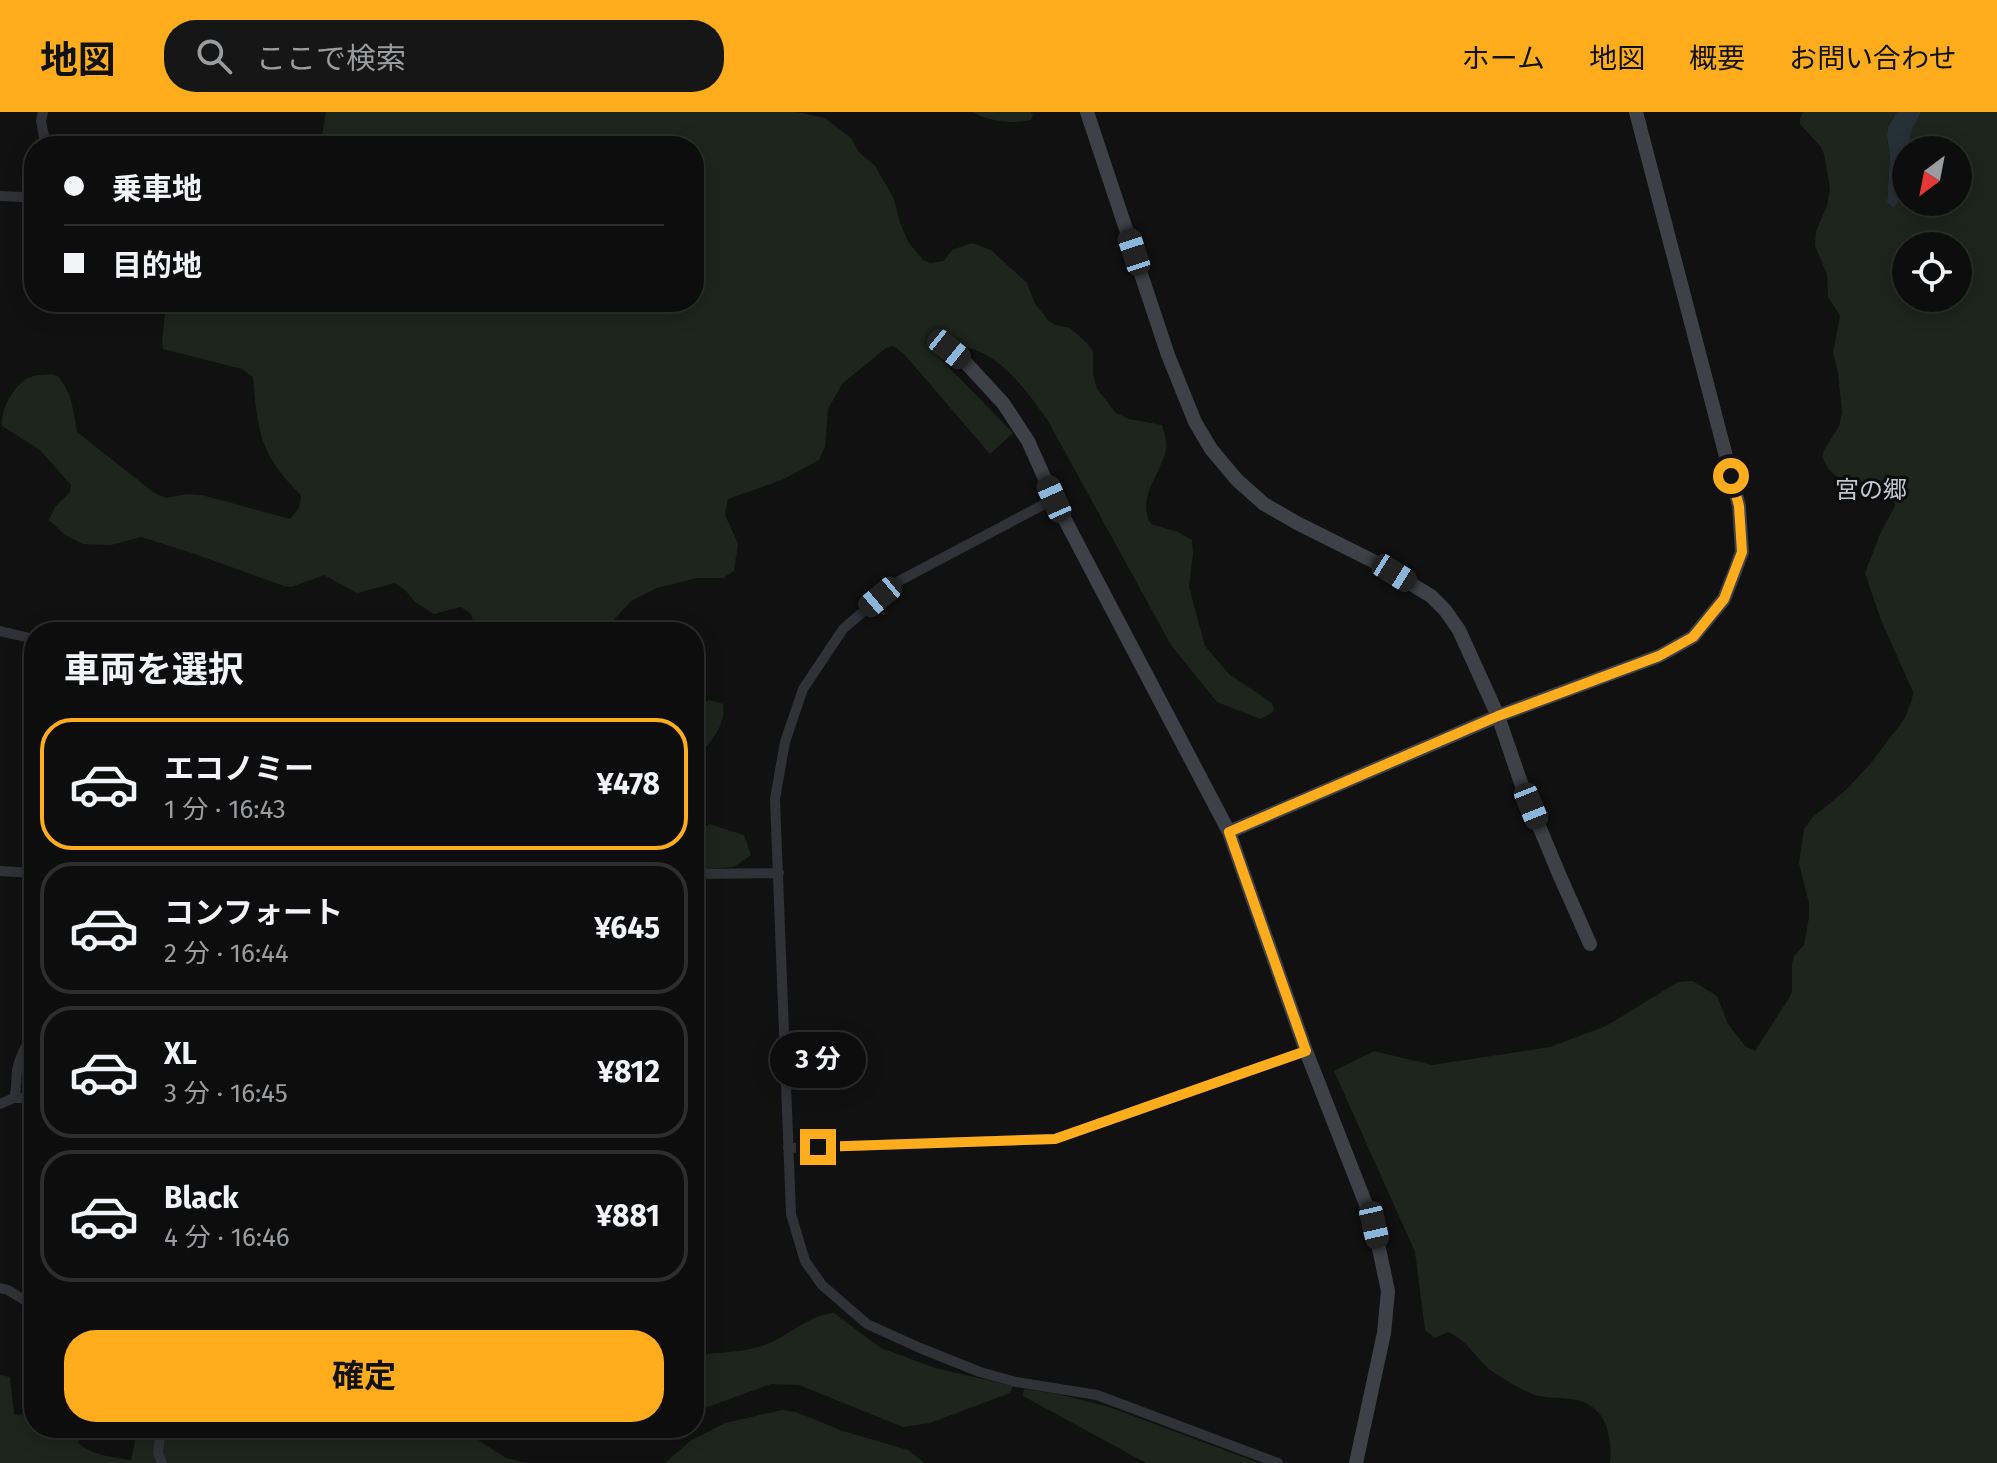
<!DOCTYPE html>
<html lang="ja">
<meta charset="utf-8">
<style>
body{margin:0;font-family:"Fira Sans","Noto Sans JP",sans-serif;background:#161617;color:#f1f3f6;height:100vh;display:flex;flex-direction:column;font-size:30px;white-space:nowrap}
*{box-sizing:border-box;margin:0}
p{font-size:26px;color:#9a9c9e}
.icon{flex:none;width:44px;height:44px;fill:none;stroke:currentColor;stroke-width:2;stroke-linecap:round;stroke-linejoin:round}
.map{position:relative;flex:1;overflow:hidden}
.details{position:absolute;left:24px;top:510px;width:680px;height:816px;display:flex;flex-direction:column;background:#0d0d0e;border-radius:32px;box-shadow:0 4px 20px #0003,0 0 0 2px #2d2d2e}
.details>*{flex:none}
.top-card{position:absolute;left:24px;top:24px;width:680px;height:176px;border-radius:32px;box-shadow:0 4px 20px #0003,0 0 0 2px #2d2d2e;display:grid;align-content:center;height:176px;padding:0 40px;background:#0d0d0e}
.needle{width:52px;rotate:212deg}
.tools{position:absolute;left:1892px;top:24px;display:grid;gap:16px}
.tools a{display:grid;place-items:center;width:80px;height:80px;border-radius:50%;background:#0d0d0e;box-shadow:0 4px 20px #0003,0 0 0 2px #2d2d2e;font-size:40px}
.end{position:absolute;width:36px;height:36px;margin:-18px;border:10px solid #ffad1c;background:#111;box-shadow:0 0 0 4px #111}
.from{border-radius:50%}
.bubble{position:absolute;height:56px;border-radius:28px;background:#0d0d0e;box-shadow:0 4px 20px #0003,0 0 0 2px #2d2d2e;font-size:26px;font-weight:700;line-height:56px;text-align:center}
.car{position:absolute;width:24px;height:48px;margin:-24px -12px;border-radius:10px;box-shadow:0 0 6px 2px #0007;background:linear-gradient(#222 24%,#8ab4d8 0 40%,#222 0 76%,#8ab4d8 0 86%,#222 0)}
.top-card b{display:flex;align-items:center;gap:28px;height:76px;font-size:30px}
.top-card b+b{border-top:2px solid #2d2d2e}
.top-card i{width:20px;height:20px;background:#f1f3f6}
ul{padding:0;list-style:none}
li{display:flex;align-items:center;gap:24px;height:132px;margin:0 16px 12px;padding:0 24px;border:4px solid #2d2d2e;border-radius:32px}
li div{flex:1}
li b{display:block;font-size:30px}
li em{font-style:normal;font-weight:700}
li.selected{border-color:#ffad1c}
li>.icon{width:72px;height:72px;stroke-width:1.5}
h2{padding:0 40px;font-size:36px;line-height:96px}
.action{display:flex;gap:16px;margin-top:auto;padding:16px 40px}
.action a{flex:1;height:92px;border-radius:32px;background:#ffad1c;color:#111;font-size:32px;font-weight:700;line-height:92px;text-align:center}
header{display:flex;align-items:center;gap:48px;box-sizing:border-box;height:112px;padding:0 40px;background:#ffad1c;color:#111}
header strong{font-size:38px}
nav{display:flex;gap:44px;margin-inline-start:auto;font-size:28px}
.search{width:560px;height:72px;background:#161617;display:flex;align-items:center;gap:20px;box-sizing:border-box;padding:0 28px;border-radius:32px;color:#9a9c9e;font-size:30px}
.map>svg:first-child{display:block}
</style>
<header>
<strong>地図</strong>
<div class="search"><svg class="icon" aria-label="search" viewBox="0 0 24 24"><circle cx="10" cy="10" r="6"/><path d="M15 15l6 6"/></svg>ここで検索</div>
<nav><a>ホーム</a><a>地図</a><a>概要</a><a>お問い合わせ</a></nav>
</header>
<div class="map">
<svg width="1997" height="1351" viewBox="0 0 1997 1351">
<rect width="100%" height="100%" fill="#111112"/>
<path fill="#1d251d" fill-rule="evenodd" d="M 326,0 L 796,0 L 825,6 L 851,26 L 859,40 L 875,54 L 894,87 L 900,111 L 909,131 L 923,148 L 930,151 L 944,149 L 952,138 L 972,131 L 991,138 L 1027,171 L 1035,192 L 1049,209 L 1055,213 L 1070,216 L 1088,232 L 1093,240 L 1093,262 L 1097,277 L 1116,301 L 1129,307 L 1162,313 C 1164,321 1168,330 1166,338 C 1160,363 1136,387 1151,412 L 1178,420 L 1192,428 L 1193,442 L 1189,475 L 1205,534 L 1229,562 L 1272,591 L 1274,597 L 1272,601 L 1260,607 L 1217,590 L 1171,533 L 1048,309 C 1026,277 982,215 936,242 L 1013,321 L 990,342 L 904,242 L 893,234 L 886,236 L 842,272 L 828,297 L 825,335 L 819,348 L 782,368 L 728,387 L 725,403 L 738,431 L 734,459 L 723,466 L 697,466 L 657,476 L 631,489 L 613,509 L 616,520 L 476,520 L 471,502 L 461,495 L 434,502 L 415,490 L 406,479 L 395,471 L 357,481 L 324,463 L 291,475 L 284,474 L 192,441 L 141,425 L 111,433 L 83,432 L 65,423 L 49,408 L 55,395 L 70,380 L 71,373 L 40,338 L 2,314 C 0,298 15,270 31,265 C 35,263 39,263 44,263 C 50,262 56,261 60,267 C 72,282 74,302 77,320 L 153,380 L 166,386 L 187,382 L 202,383 L 290,407 L 299,396 L 301,383 C 259,342 258,320 253,265 L 242,257 L 163,237 L 162,230 L 165,202 C 186,197 188,208 207,190 L 694,190 L 694,34 L 320,34 Z
M 973,0 L 1030,0 L 1033,2 L 1031,8 C 1012,12 990,10 973,0 Z
M 1803,0 L 1897,0 L 1888,15 L 1887,24 L 1890,45 L 1887,90 L 1898,91 L 1906,47 L 1906,90 L 1958,90 L 1958,38 L 1908,38 L 1911,20 L 1921,0 L 1997,0 L 1997,1351 L 1610,1351 C 1612,1334 1609,1311 1597,1299 C 1578,1280 1554,1290 1532,1282 C 1520,1277 1500,1265 1489,1257 C 1474,1244 1468,1229 1448,1220 L 1435,1226 L 1425,1218 L 1415,1140 L 1334,959 L 1374,939 L 1432,953 L 1550,935 L 1606,914 L 1678,870 L 1693,869 L 1717,884 L 1728,912 L 1745,934 L 1755,939 L 1789,886 L 1792,880 L 1792,851 L 1794,844 L 1804,833 L 1809,805 L 1809,791 L 1799,751 L 1804,717 L 1813,705 L 1846,678 L 1870,652 L 1905,606 L 1912,587 L 1913,580 L 1881,508 L 1865,461 L 1880,422 L 1895,394 L 1893,381 L 1867,369 L 1846,372 L 1829,358 L 1822,345 L 1824,338 L 1839,314 L 1842,300 L 1838,260 L 1833,241 L 1840,204 L 1828,185 L 1827,162 L 1815,134 L 1816,119 L 1827,94 L 1830,77 L 1824,42 L 1821,35 L 1800,12 L 1800,6 ZM 1906,134 L 1958,134 L 1958,186 L 1906,186 Z
M 709,588 L 723,592 C 723,596 724,601 723,605 C 720,620 705,638 694,648 L 694,594 Z
M 709,712 L 744,723 L 751,743 L 734,755 L 694,758 L 694,723 Z
M 834,1201 L 881,1236 L 935,1256 L 1013,1274 L 1010,1281 L 930,1311 L 903,1315 L 799,1273 L 771,1272 L 694,1300 L 694,1233 L 703,1242 C 727,1240 750,1240 772,1230 C 793,1220 810,1203 834,1201 Z
M 0,1263 L 10,1265 L 14,1302 L 20,1303 L 34,1298 L 34,1316 L 77,1316 L 78,1331 C 93,1344 113,1345 131,1348 L 138,1316 L 438,1316 L 469,1322 L 506,1346 L 526,1351 L 0,1351 Z
M 1024,1277 L 1058,1282 L 1109,1295 L 1259,1351 L 1146,1351 L 1023,1284 Z
M 782,1298 L 796,1300 L 843,1319 L 908,1338 L 925,1351 L 665,1351 L 690,1329 L 725,1311 Z
M 564,1316 L 652,1316 L 626,1325 L 570,1319 Z"/>
<path fill="#263037" d="M 1897,0 L 1921,0 L 1911,20 L 1908,38 L 1906,38 L 1898,91 L 1893,95 L 1887,90 L 1890,45 L 1887,24 L 1888,15 Z"/>
<g fill="none" stroke-linecap="round" stroke-linejoin="round">
<path stroke="#313237" stroke-width="10" d="M 43,0 L 41,9 L 46,34
M 0,84 L 22,85 L 34,83
M 1054,387 L 899,469 L 843,517 L 803,577 L 785,630 L 775,687 L 791,1102 L 805,1149 L 822,1173 L 867,1212 L 920,1236 L 980,1260 L 1016,1270 L 1097,1283 L 1278,1351
M 0,519 L 34,527
M 0,759 L 34,761
M 694,762 L 779,761
M 14,986 L 34,986
M 0,992 L 14,986 C 17,976 16,968 17,958 C 20,944 27,932 34,920
M 788,1036 L 1055,1027 L 1306,939
M 0,1176 L 8,1178 L 34,1194
M 161,1316 L 158,1341 L 162,1351"/>
<path stroke="#3f4148" stroke-width="14" d="M 1087,0 L 1168,243 L 1195,310 L 1211,337 L 1237,368 L 1264,392 L 1297,411 L 1375,450 L 1431,484 L 1445,498 L 1459,518 L 1498,604 L 1521,671 L 1559,762 L 1590,832
M 949,237 L 966,251 L 1003,291 L 1028,329 L 1054,387 L 1229,720 L 1306,939 L 1374,1113 L 1388,1179 L 1384,1221 L 1356,1351
M 1229,720 L 1498,604 L 1659,544 L 1693,525 L 1724,487 L 1735,459 L 1742,440 L 1739,394 L 1636,0"/>
</g>
<g fill="none" stroke-linecap="round" stroke-linejoin="round">
<path stroke="#ffad1c" stroke-width="10" d="M 818,1035 L 1055,1027 L 1306,939 L 1229,720 L 1498,604 L 1659,544 L 1693,525 L 1724,487 L 1742,440 L 1739,394 L 1731,364"/>
</g>
<g text-anchor="middle" dominant-baseline="central" stroke-width="6" stroke-linejoin="round" paint-order="stroke">
<g font-size="24" fill="#c2c6d0" stroke="#0c0c0d">
<text x="1871" y="378">宮の郷</text>
</g>
</g>
</svg>
<div class="tools">
<a><svg class="needle" viewBox="-14 -14 28 28"><path d="M0-13l5 13h-10z" fill="#e53935"/><path d="M0 13l5-13h-10z" fill="#9a9c9e"/></svg></a>
<a><svg class="icon" aria-label="locate" viewBox="0 0 24 24"><circle cx="12" cy="12" r="6"/><path d="M12 2v4M12 18v4M2 12h4M18 12h4"/></svg></a>
</div>
<i class="end from" style="left:1731px;top:364px"></i>
<i class="end" style="left:818px;top:1035px"></i>
<div class="bubble" style="left:770px;top:920px;width:96px">3 分</div>
<i class="car" style="left:1134px;top:140px;rotate:342deg"></i>
<i class="car" style="left:949px;top:237px;rotate:129deg"></i>
<i class="car" style="left:1054px;top:387px;rotate:336deg"></i>
<i class="car" style="left:1394px;top:461px;rotate:122deg"></i>
<i class="car" style="left:880px;top:485px;rotate:230deg"></i>
<i class="car" style="left:1531px;top:694px;rotate:158deg"></i>
<i class="car" style="left:1374px;top:1113px;rotate:167deg"></i>
<div class="top-card">
<b><i class="from"></i>乗車地</b>
<b><i></i>目的地</b>
</div>
<section class="details">
<h2>車両を選択</h2>
<ul>
<li class="selected"><svg class="icon" aria-label="car" viewBox="0 0 24 24"><path d="M5 17H2v-5l4-1 3-4h7l3 4 3 1v5h-3M9 17h6M6 11h13"/><circle cx="7" cy="17" r="2"/><circle cx="17" cy="17" r="2"/></svg><div><b>エコノミー</b><p>1 分 · 16:43</p></div><em>¥478</em></li>
<li><svg class="icon" aria-label="car" viewBox="0 0 24 24"><path d="M5 17H2v-5l4-1 3-4h7l3 4 3 1v5h-3M9 17h6M6 11h13"/><circle cx="7" cy="17" r="2"/><circle cx="17" cy="17" r="2"/></svg><div><b>コンフォート</b><p>2 分 · 16:44</p></div><em>¥645</em></li>
<li><svg class="icon" aria-label="car" viewBox="0 0 24 24"><path d="M5 17H2v-5l4-1 3-4h7l3 4 3 1v5h-3M9 17h6M6 11h13"/><circle cx="7" cy="17" r="2"/><circle cx="17" cy="17" r="2"/></svg><div><b>XL</b><p>3 分 · 16:45</p></div><em>¥812</em></li>
<li><svg class="icon" aria-label="car" viewBox="0 0 24 24"><path d="M5 17H2v-5l4-1 3-4h7l3 4 3 1v5h-3M9 17h6M6 11h13"/><circle cx="7" cy="17" r="2"/><circle cx="17" cy="17" r="2"/></svg><div><b>Black</b><p>4 分 · 16:46</p></div><em>¥881</em></li>
</ul>
<div class="action"><a>確定</a></div>
</section>
</div>
